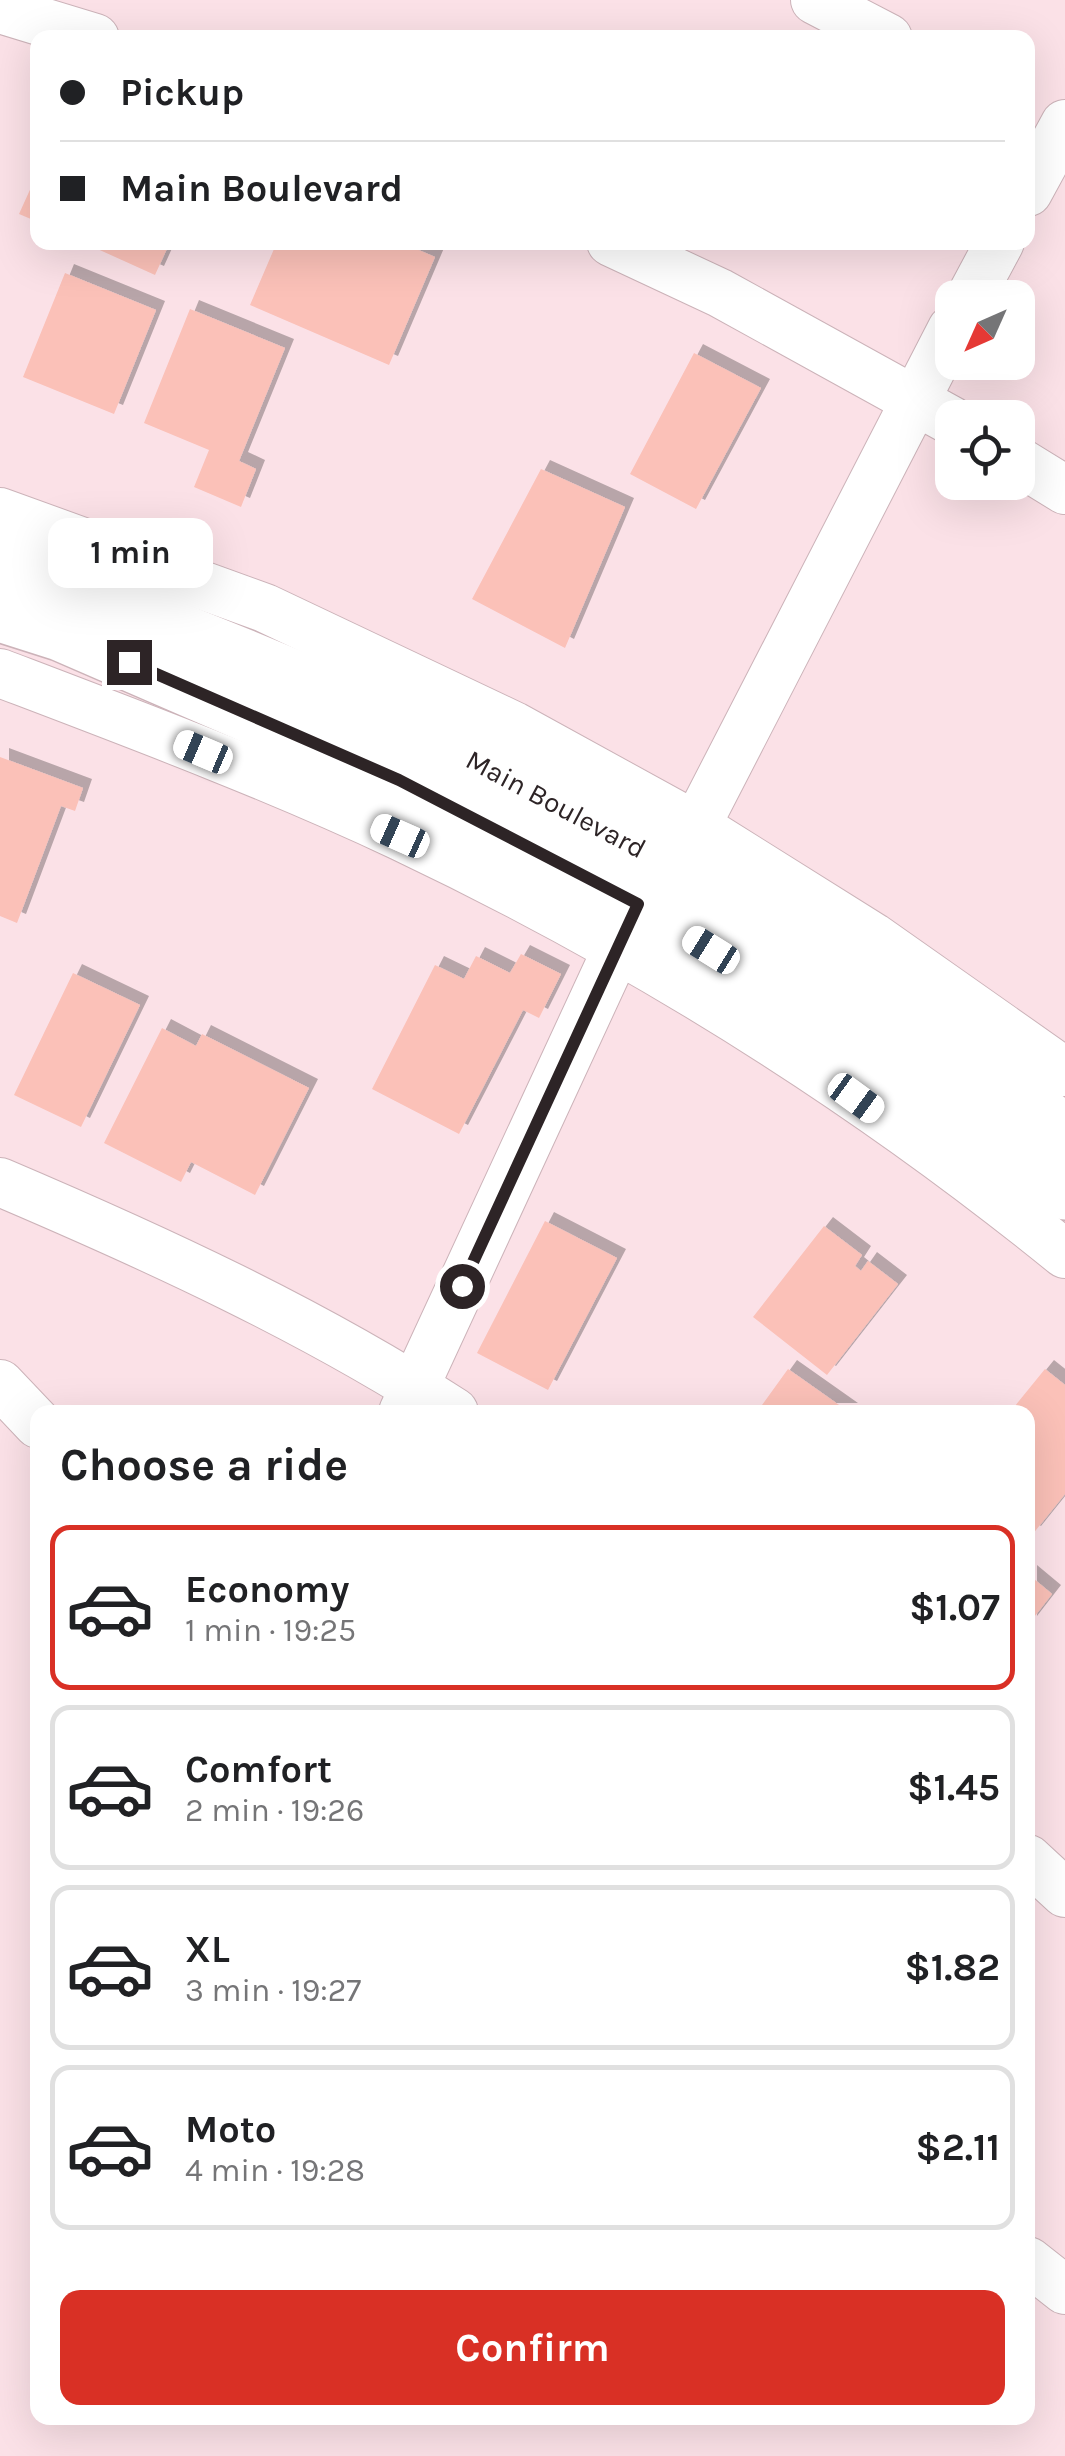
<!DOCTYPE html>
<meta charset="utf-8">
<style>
body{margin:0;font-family:Karla,sans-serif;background:#f2f2f2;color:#202124;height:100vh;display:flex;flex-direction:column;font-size:38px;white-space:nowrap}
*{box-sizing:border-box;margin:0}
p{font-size:32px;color:#757577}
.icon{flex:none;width:55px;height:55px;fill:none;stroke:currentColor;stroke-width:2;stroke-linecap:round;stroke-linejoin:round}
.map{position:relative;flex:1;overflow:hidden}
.sheet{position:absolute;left:30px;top:1405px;width:1005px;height:1020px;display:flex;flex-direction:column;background:#fff;border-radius:20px;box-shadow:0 10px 40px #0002}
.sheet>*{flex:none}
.top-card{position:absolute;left:30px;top:30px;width:1005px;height:220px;border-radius:20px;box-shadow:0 10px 40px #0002;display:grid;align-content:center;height:220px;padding:0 30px;background:#fff}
.needle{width:65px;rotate:225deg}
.buttons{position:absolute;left:935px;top:280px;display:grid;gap:20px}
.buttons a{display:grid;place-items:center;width:100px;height:100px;border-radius:20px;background:#fff;box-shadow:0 10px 40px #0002;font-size:50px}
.end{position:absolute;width:45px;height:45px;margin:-22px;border:12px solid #2d2426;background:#fff;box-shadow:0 0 0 5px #fff}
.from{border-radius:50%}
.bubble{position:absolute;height:70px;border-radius:20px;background:#fff;box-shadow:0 10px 40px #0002;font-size:32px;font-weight:700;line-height:70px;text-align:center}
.car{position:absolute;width:30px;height:60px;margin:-30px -15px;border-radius:12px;box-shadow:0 0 8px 2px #0007;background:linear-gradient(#fff 24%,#345 0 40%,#fff 0 76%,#345 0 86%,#fff 0)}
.top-card b{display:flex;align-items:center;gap:35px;height:95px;font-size:38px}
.top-card b+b{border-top:2px solid #e0e0e0}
.top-card i{width:25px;height:25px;background:#202124}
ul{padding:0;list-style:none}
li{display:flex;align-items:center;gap:30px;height:165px;margin:0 20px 15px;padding:0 10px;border:5px solid #e0e0e0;border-radius:20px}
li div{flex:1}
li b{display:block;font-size:38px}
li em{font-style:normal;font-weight:700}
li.active{border-color:#d93025}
li>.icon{width:90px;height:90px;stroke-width:1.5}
h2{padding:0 30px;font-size:45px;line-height:120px}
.button{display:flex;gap:20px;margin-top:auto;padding:20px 30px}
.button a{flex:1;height:115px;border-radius:20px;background:#d93025;color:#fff;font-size:40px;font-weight:700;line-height:115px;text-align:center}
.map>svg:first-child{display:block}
</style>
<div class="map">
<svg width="1065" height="2456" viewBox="0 0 1065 2456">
<defs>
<filter id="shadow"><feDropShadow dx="9" dy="-9" stdDeviation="0" flood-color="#0004"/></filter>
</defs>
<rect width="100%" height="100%" fill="#fbe1e7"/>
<path fill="#fbc1b8" filter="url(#shadow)" d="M 38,172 L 38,222 L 19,214 Z
M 82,242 L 170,242 L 155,275 Z
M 277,242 L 400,242 L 435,257 L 389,365 L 250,305 Z
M 65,273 L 156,310 L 114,414 L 23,377 Z
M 190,309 L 285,348 L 239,461 L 256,469 L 241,507 L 194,487 L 209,450 L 144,423 Z
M 694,353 L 761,388 L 696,509 L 630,474 Z
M 541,469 L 625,507 L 565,648 L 472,599 Z
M 0,757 L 83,788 L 75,811 L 61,806 L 17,923 L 0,916 Z
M 521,954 L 561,974 L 539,1018 L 523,1010 L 459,1134 L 372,1089 L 435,965 L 464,979 L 476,956 L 510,973 Z
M 73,973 L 140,1005 L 81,1127 L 14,1095 Z
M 162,1028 L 196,1046 L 202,1034 L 309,1088 L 255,1195 L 191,1162 L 181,1182 L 104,1143 Z
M 545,1221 L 617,1258 L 548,1390 L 477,1353 Z
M 824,1226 L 862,1255 L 855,1266 L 861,1271 L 868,1261 L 898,1284 L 827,1375 L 753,1317 Z
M 788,1369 L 849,1412 L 757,1412 Z
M 1045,1369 L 1065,1385 L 1065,1494 L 1032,1535 L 1028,1532 L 1028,1412 L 1010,1412 Z
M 1028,1574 L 1052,1594 L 1028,1625 Z"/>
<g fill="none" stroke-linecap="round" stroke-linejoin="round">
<defs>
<path id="minor" d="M 815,0 L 888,38
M 0,9 L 95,38
M 1028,192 L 1065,124
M 611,242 L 720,293 L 952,421
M 970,298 L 1000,242
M 1018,461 L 1065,490
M 0,512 L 265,608 L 514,726 L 696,826 L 873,937 L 1065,1072
M 0,673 C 134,724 270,775 400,836 C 636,948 862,1089 1065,1254
M 681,855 L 952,329
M 0,1182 C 155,1248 312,1320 454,1412
M 0,1384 L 38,1424
M 403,1412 L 630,921
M 1028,1859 L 1065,1893
M 1028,2261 L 1065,2290"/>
<path id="secondary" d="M 0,563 C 183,629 371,705 544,794 C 728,889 900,1008 1065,1132
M 0,614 L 60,633 L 399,780 L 638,904 L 860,1045 L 1065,1192"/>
</defs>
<use href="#minor" stroke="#ccb3b9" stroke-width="50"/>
<use href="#secondary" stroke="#ccb3b9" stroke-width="58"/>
<use href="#minor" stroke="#fff" stroke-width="48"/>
<use href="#secondary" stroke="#fff" stroke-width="55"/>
</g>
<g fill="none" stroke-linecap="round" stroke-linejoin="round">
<path stroke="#2d2426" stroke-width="12" d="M 129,662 L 399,780 L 638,904 L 462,1286"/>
</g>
<g text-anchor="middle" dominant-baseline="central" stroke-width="8" stroke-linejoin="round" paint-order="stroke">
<g font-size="28" fill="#2d2426" stroke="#fff">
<text transform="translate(556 804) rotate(28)">Main Boulevard</text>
</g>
</g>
</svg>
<div class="buttons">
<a><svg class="needle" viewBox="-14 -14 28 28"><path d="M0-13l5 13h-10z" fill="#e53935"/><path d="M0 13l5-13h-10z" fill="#757577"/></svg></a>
<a><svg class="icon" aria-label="locate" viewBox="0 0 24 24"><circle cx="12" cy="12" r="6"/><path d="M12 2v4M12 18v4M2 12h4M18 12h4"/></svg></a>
</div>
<i class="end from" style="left:462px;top:1286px"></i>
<i class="end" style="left:129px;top:662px"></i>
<div class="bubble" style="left:48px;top:518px;width:165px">1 min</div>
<i class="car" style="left:203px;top:752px;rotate:293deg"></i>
<i class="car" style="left:400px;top:836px;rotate:294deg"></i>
<i class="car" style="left:711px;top:950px;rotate:302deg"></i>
<i class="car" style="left:856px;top:1098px;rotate:126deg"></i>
<div class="top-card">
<b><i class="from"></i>Pickup</b>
<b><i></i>Main Boulevard</b>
</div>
<section class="sheet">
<h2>Choose a ride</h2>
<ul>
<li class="active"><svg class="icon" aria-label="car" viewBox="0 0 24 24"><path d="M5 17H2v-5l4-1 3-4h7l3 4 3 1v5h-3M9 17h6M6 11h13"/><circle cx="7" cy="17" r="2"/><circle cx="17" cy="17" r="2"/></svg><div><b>Economy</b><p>1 min · 19:25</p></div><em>$1.07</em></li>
<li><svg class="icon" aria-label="car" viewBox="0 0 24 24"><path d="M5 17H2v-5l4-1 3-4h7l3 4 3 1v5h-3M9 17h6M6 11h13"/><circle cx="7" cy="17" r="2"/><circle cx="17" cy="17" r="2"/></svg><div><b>Comfort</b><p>2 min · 19:26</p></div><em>$1.45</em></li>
<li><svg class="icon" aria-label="car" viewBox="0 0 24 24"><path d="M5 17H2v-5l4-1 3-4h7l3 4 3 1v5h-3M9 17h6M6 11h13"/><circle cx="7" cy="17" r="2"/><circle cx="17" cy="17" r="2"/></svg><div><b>XL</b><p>3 min · 19:27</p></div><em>$1.82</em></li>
<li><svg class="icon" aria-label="car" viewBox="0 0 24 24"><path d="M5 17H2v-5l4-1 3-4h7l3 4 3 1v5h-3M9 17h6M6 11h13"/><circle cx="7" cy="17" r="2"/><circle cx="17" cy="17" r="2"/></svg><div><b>Moto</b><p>4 min · 19:28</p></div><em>$2.11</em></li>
</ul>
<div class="button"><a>Confirm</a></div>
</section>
</div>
